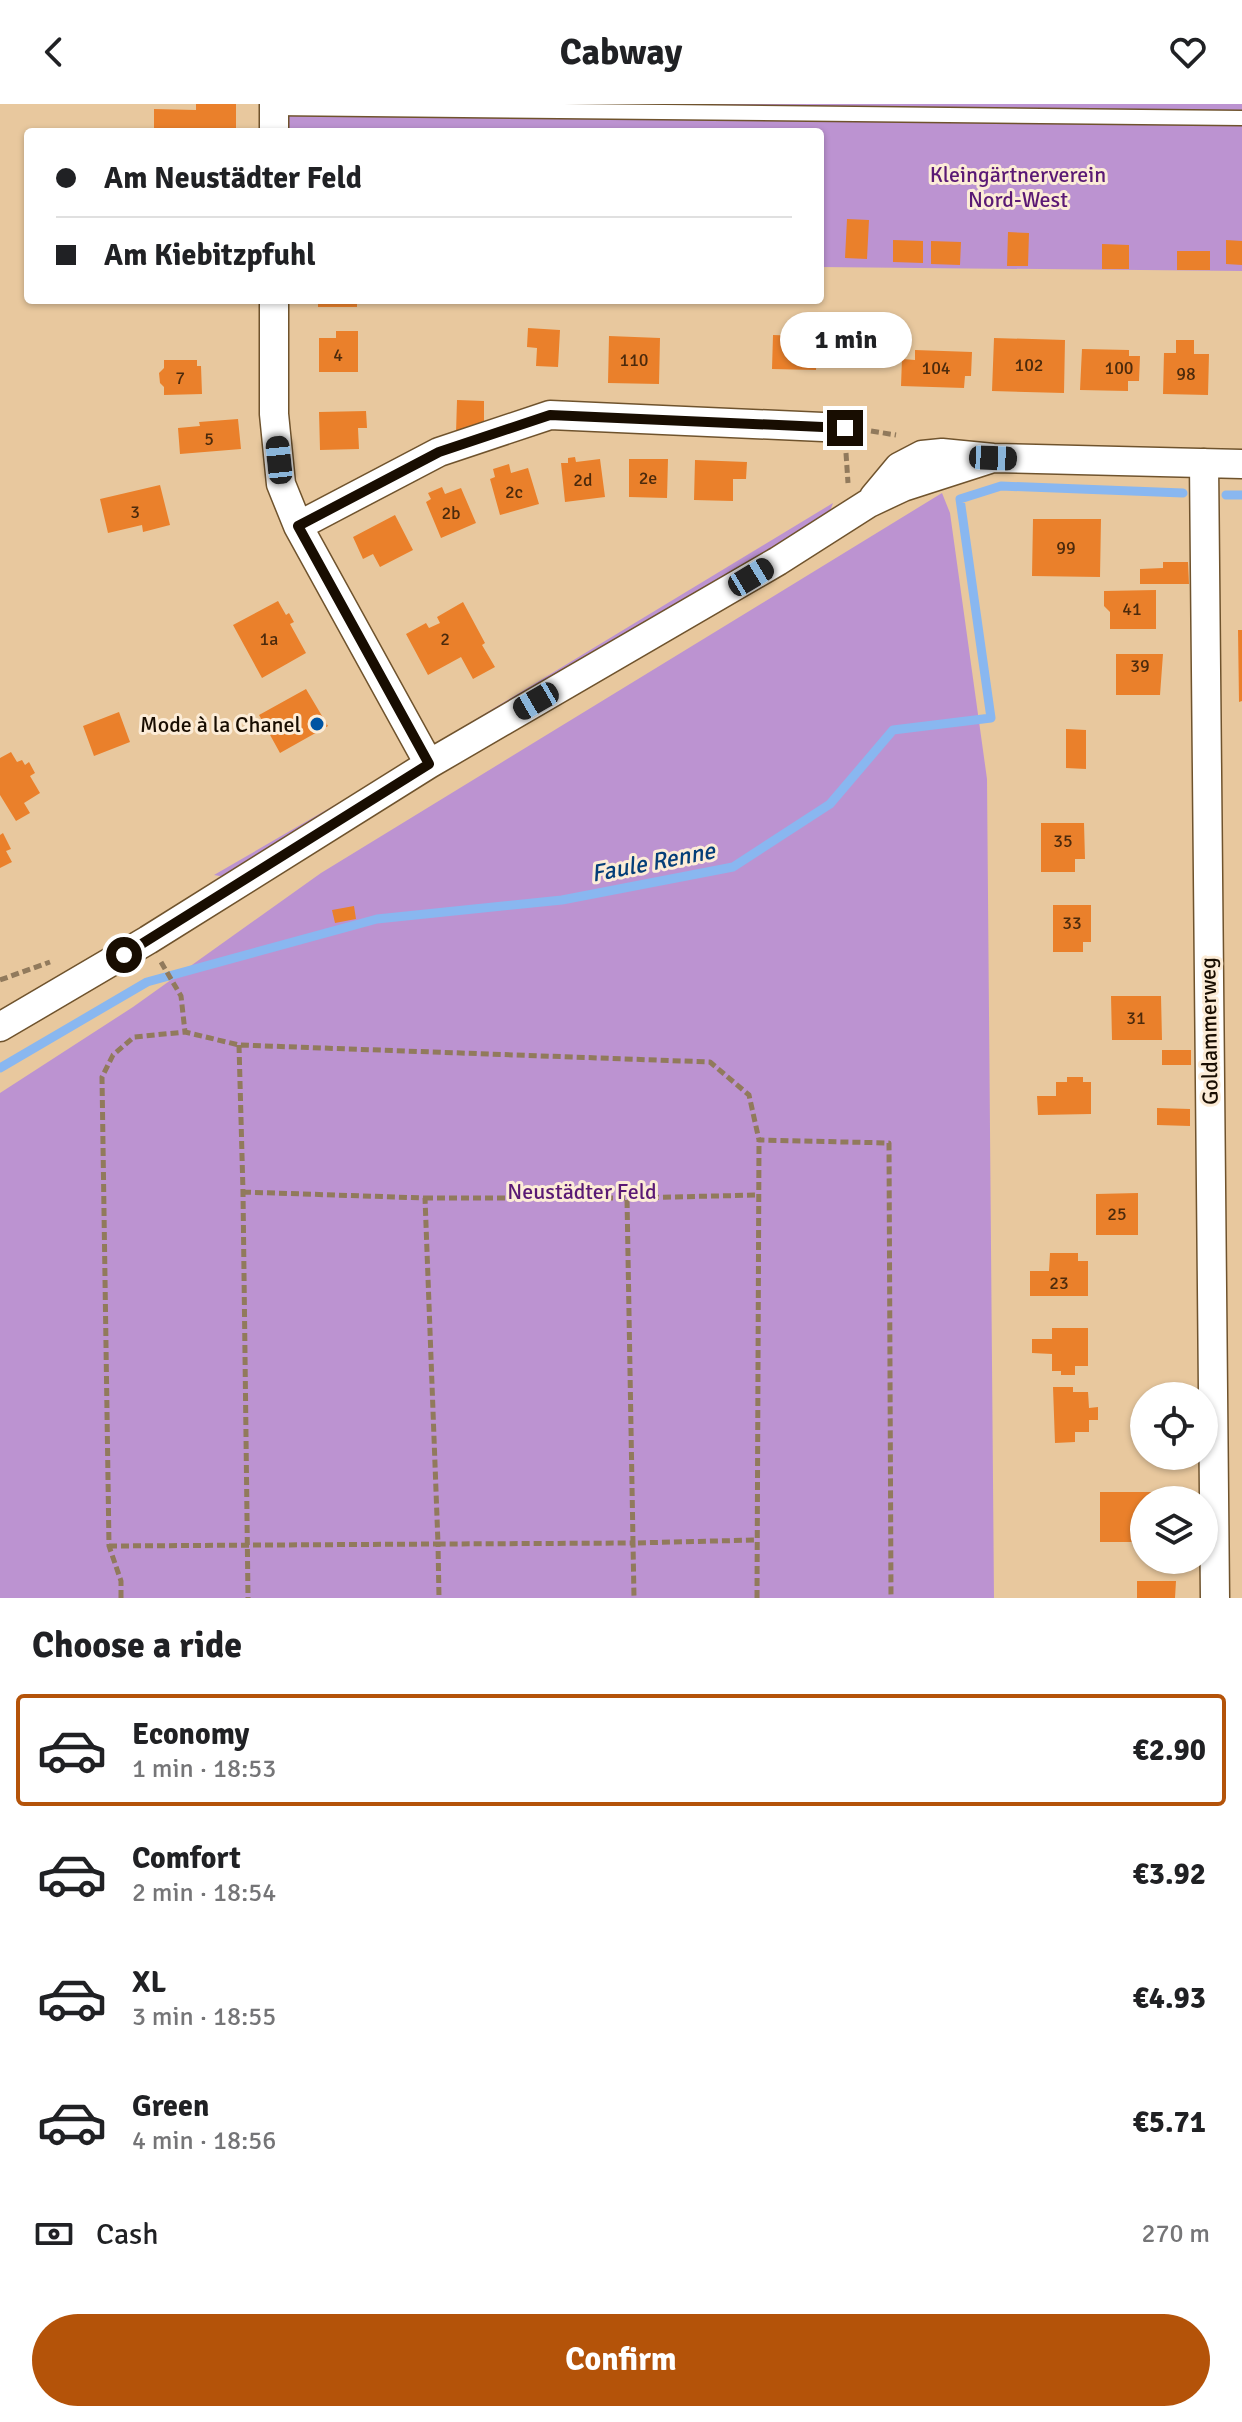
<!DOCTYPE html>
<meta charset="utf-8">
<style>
body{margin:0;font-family:Signika,sans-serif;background:#f2f2f2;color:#202124;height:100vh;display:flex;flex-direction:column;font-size:30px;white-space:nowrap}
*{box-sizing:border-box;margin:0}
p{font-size:26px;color:#757577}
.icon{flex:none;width:44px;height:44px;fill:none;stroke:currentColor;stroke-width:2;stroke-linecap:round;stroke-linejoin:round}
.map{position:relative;height:1494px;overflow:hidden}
.side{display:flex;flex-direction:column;background:#fff;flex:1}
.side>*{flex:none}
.banner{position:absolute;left:24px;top:24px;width:800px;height:176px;border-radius:8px;box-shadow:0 2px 6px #0004;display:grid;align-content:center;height:176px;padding:0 32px;background:#fff}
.tools{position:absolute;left:1130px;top:1278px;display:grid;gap:16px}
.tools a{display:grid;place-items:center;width:88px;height:88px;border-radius:50%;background:#fff;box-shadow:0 2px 6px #0004;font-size:40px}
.end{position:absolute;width:36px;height:36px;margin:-18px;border:10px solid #180d01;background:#fff;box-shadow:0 0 0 4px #fff}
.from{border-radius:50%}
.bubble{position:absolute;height:56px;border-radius:28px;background:#fff;box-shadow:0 2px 6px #0004;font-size:26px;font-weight:800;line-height:56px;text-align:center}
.car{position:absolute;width:24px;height:48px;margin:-24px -12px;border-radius:10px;box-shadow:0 0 6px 2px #0007;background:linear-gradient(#222 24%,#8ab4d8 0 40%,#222 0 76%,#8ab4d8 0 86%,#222 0)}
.banner b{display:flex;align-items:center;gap:28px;height:76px;font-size:30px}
.banner b+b{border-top:2px solid #e0e0e0}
.banner i{width:20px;height:20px;background:#202124}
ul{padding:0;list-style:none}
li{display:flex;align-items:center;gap:24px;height:112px;margin:0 16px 12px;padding:0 16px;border:4px solid transparent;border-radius:8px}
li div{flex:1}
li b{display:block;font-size:30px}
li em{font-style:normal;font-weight:800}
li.active{border-color:#b45309}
li>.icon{width:72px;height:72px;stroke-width:1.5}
h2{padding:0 32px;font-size:36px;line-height:96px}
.pay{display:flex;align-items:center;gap:20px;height:88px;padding:0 32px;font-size:30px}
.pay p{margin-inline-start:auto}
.primary-button{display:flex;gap:16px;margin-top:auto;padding:16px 32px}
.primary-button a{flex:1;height:92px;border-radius:48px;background:#b45309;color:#fff;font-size:32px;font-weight:800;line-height:92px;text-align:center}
header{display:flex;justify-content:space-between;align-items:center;height:104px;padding:0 32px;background:#fff;font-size:36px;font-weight:800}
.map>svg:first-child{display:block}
</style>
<header><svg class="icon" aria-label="back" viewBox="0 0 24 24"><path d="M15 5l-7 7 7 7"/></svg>Cabway<svg class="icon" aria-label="heart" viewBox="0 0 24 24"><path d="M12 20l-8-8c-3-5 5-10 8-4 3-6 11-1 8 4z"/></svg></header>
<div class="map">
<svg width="1242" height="1494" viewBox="0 0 1242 1494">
<rect width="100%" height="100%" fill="#e8c89e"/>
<path fill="#bc93d1" d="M 274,0 L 1242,0 L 1242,167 L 820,163 L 820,28 L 273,28 Z
M 942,389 L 950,409 L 987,675 L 994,1494 L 0,1494 L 0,989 L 133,903 L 321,769 Z
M 833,399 L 830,407 L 785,439 L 455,637 L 438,638 Z
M 397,665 L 225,773 L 214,771 Z"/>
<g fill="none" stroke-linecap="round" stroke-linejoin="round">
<path stroke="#89b7f0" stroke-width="9" d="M 1226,391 L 1242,391
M 0,964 L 147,878 L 377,815 L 562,796 L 733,763 L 830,700 L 893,626 L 991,614 L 960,395 L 1001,382 L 1183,389"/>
</g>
<path fill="#ea802b" d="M 196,0 L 236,0 L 236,28 L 154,28 L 154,5 L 196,6 Z
M 847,115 L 869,116 L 867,155 L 845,154 Z
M 1008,128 L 1029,129 L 1028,162 L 1007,162 Z
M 893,136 L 923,137 L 923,159 L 893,158 Z
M 1226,136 L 1242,137 L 1242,161 L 1226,160 Z
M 931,137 L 961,138 L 960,161 L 931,160 Z
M 1102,140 L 1129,141 L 1129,165 L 1102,165 Z
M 1177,147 L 1210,147 L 1210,166 L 1177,166 Z
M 318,196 L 357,196 L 357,203 L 318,203 Z
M 528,224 L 560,226 L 558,263 L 536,262 L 537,244 L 527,243 Z
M 336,227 L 358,227 L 358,268 L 319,268 L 319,234 L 336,234 Z
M 802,228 L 817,228 L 816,266 L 772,265 L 773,231 L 802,232 Z
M 856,230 L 888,231 L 887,262 L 854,260 Z
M 609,232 L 660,234 L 659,280 L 608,279 Z
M 994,234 L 1065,236 L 1064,289 L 992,287 Z
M 1176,236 L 1194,236 L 1194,250 L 1209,250 L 1208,291 L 1163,290 L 1164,249 L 1176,249 Z
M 1082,245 L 1129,246 L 1129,252 L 1140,252 L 1139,277 L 1128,277 L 1128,287 L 1080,286 Z
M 915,246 L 972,248 L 971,272 L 965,272 L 964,284 L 901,282 L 902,255 L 915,256 Z
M 164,256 L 197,256 L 197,262 L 201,262 L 202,290 L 164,291 L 164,283 L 160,279 L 159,269 L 164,264 Z
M 457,296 L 484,297 L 484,317 L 456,329 Z
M 366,307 L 367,324 L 358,324 L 359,345 L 320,346 L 319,308 Z
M 238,315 L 241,345 L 180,350 L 178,324 L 200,322 L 199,318 Z
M 575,353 L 576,358 L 600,355 L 605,393 L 565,398 L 561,359 L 568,359 L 568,354 Z
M 629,355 L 668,355 L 667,394 L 629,393 Z
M 695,356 L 747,358 L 746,375 L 733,375 L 733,397 L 694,396 Z
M 509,360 L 511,369 L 528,364 L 539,400 L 500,411 L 490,375 L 495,373 L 493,365 Z
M 160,381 L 170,421 L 143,428 L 142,421 L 108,429 L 100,395 Z
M 442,383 L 445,390 L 461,384 L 476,419 L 441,434 L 426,398 L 431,395 L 428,389 Z
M 395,411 L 413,446 L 380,463 L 373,450 L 363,455 L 353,433 Z
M 1033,415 L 1101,415 L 1100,473 L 1032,472 Z
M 1163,458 L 1188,458 L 1189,480 L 1140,480 L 1140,465 L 1163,464 Z
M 1156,486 L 1156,525 L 1110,525 L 1110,508 L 1104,502 L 1104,487 Z
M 278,497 L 286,511 L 289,509 L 294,518 L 290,520 L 306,549 L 262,574 L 233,521 Z
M 463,498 L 485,539 L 482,541 L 495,563 L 473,575 L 461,553 L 428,571 L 406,530 L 426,519 L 429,524 L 440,519 L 437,513 Z
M 1238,526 L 1242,526 L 1242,597 L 1239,598 Z
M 1116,550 L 1163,550 L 1160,591 L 1116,591 Z
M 306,585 L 328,622 L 280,649 L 259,611 Z
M 119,608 L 130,638 L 94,652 L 83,622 Z
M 1066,625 L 1086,626 L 1086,665 L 1066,664 Z
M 11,648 L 17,658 L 22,656 L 25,661 L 29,658 L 35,669 L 30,672 L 40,689 L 24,699 L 30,709 L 16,717 L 0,691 L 0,654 Z
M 1041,719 L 1084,719 L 1085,755 L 1075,755 L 1075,768 L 1041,768 Z
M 3,729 L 11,745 L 6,747 L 12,758 L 0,764 L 0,731 Z
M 1053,801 L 1091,801 L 1091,838 L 1083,838 L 1083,848 L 1053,848 Z
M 354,802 L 356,815 L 335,819 L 332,806 Z
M 1111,892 L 1161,892 L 1162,936 L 1112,936 Z
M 1162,946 L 1191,946 L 1191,961 L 1162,961 Z
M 1067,973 L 1083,973 L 1083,978 L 1091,978 L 1091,1010 L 1038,1011 L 1037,992 L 1056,992 L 1056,978 L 1067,978 Z
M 1157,1004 L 1190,1005 L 1190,1022 L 1157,1021 Z
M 1138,1089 L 1138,1131 L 1096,1131 L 1096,1090 Z
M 1050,1149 L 1078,1149 L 1078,1157 L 1088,1157 L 1088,1192 L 1030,1192 L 1030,1167 L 1049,1167 Z
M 1052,1224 L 1088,1224 L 1088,1262 L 1075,1262 L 1075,1271 L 1061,1271 L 1061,1267 L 1052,1267 L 1052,1250 L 1032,1249 L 1032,1235 L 1052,1235 Z
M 1053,1283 L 1073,1283 L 1073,1288 L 1088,1288 L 1089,1304 L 1098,1303 L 1098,1316 L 1089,1316 L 1089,1328 L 1075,1328 L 1075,1338 L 1055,1339 Z
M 1100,1388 L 1168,1388 L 1168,1396 L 1144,1396 L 1144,1438 L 1100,1438 Z
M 1137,1477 L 1176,1477 L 1175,1494 L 1137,1494 Z"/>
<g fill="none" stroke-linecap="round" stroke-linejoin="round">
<defs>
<path id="lane" d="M 274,4 L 1242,14"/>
<path id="street" d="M 274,28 L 274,0
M 274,196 L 274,310 L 281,380 L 298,422 L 429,660
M 1204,359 L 1215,1494
M 874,393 L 899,363 L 922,351 L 942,349 L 993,354 L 1242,360
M 298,422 L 439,348 L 550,311 L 845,324
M 0,923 L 148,836 L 429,660 L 778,457 L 869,399 L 903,383 L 993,354"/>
</defs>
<use href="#lane" stroke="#6f532d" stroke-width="17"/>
<use href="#street" stroke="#6f532d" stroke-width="31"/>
<path stroke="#917a5c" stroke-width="5" stroke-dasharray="8 4" stroke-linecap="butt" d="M 871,327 L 896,331
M 846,349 L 848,379
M 161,858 L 181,892 L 185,928
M 0,876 L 50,858
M 239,941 L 243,1088 L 248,1494
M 243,1088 L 425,1094 L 438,1440 L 633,1439 L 634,1494
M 425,1094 L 627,1094 L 633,1439 L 756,1436
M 627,1094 L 759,1091
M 109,1442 L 438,1440 L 439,1494
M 121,1494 L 121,1477 L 109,1442 L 102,973 L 113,951 L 134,933 L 185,928 L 239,941 L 710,958 L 749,991 L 759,1036 L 889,1039 L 891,1494
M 757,1494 L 759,1036"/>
<use href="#lane" stroke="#fff" stroke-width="14"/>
<use href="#street" stroke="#fff" stroke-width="28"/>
</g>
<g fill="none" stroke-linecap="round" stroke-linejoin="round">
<path stroke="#180d01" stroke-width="10" d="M 124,851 L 429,660 L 298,422 L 439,348 L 550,311 L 845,324"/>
</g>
<circle fill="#0054a2" stroke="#fcecd7" stroke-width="3" cx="317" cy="620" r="8"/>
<g text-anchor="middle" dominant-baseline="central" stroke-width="6" stroke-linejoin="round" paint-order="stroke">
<g font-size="18" fill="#4c2a0c">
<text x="338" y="251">4</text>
<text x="634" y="256">110</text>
<text x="1029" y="261">102</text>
<text x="936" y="264">104</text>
<text x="1119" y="264">100</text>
<text x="1186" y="270">98</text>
<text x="180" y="274">7</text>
<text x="209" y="335">5</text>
<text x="648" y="374">2e</text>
<text x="583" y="376">2d</text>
<text x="514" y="388">2c</text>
<text x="135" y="408">3</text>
<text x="451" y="409">2b</text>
<text x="1066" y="444">99</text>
<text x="1132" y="505">41</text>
<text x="269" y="535">1a</text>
<text x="445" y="535">2</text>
<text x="1140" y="562">39</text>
<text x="1063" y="737">35</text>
<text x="1072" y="819">33</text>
<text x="1136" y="914">31</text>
<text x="1117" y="1110">25</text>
<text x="1059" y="1179">23</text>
</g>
<g font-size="22" fill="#5a1974" stroke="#fcecd7">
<text x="1018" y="70">Kleingärtnerverein<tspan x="1018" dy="25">Nord-West</tspan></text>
<text x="582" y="1087">Neustädter Feld</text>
</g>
<g font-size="22" fill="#180d01" stroke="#fcecd7" text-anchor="end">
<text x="301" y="620">Mode à la Chanel</text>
</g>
<g font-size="22" fill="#180d01" stroke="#fcecd7">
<text transform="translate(1209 927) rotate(-91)">Goldammerweg</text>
</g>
<g font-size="24" font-style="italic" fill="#043e78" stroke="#fcecd7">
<text transform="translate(653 758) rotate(-11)">Faule Renne</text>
</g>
</g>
</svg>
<div class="tools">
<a><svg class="icon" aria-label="locate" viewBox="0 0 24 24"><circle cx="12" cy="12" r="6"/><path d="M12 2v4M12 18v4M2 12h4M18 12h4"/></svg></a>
<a><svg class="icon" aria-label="layers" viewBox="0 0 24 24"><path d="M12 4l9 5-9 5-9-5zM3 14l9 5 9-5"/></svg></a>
</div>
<i class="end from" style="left:124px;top:851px"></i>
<i class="end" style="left:845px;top:324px"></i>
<div class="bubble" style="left:780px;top:208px;width:132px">1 min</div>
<i class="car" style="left:993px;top:354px;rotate:92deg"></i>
<i class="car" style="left:279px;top:356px;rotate:354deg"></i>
<i class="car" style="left:751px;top:473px;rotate:59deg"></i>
<i class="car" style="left:536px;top:597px;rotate:240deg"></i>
<div class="banner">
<b><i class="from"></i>Am Neustädter Feld</b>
<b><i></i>Am Kiebitzpfuhl</b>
</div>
</div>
<section class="side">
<h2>Choose a ride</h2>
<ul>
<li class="active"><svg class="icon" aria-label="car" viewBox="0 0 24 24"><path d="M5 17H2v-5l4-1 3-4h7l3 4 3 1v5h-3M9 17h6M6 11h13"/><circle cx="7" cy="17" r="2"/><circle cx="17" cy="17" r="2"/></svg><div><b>Economy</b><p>1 min · 18:53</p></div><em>€2.90</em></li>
<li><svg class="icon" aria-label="car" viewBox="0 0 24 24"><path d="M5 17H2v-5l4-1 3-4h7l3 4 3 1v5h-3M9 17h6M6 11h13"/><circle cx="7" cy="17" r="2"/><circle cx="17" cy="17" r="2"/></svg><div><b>Comfort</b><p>2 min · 18:54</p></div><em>€3.92</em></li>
<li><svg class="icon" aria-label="car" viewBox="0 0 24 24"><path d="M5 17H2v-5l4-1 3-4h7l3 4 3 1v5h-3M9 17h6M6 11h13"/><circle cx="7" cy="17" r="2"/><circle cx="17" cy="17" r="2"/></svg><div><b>XL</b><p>3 min · 18:55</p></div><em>€4.93</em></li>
<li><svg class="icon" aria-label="car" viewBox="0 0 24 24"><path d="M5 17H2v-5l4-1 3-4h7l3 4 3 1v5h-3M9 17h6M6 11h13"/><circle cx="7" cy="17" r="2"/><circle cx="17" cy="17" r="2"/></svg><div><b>Green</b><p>4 min · 18:56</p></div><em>€5.71</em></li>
</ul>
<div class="pay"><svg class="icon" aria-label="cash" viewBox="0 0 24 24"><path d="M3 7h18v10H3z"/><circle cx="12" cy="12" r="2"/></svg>Cash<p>270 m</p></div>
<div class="primary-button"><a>Confirm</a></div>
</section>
